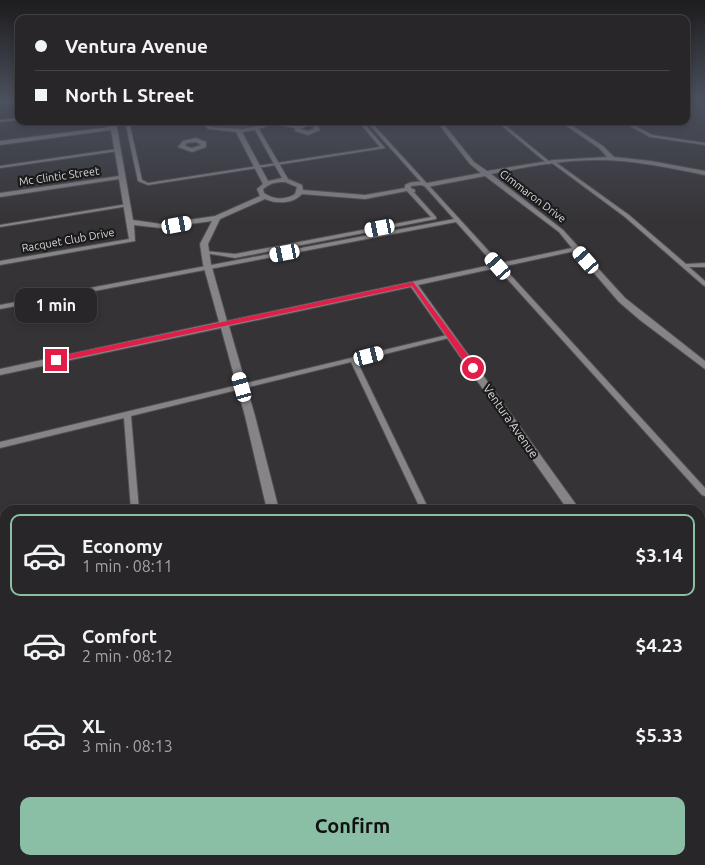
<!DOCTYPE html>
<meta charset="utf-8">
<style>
body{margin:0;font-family:Ubuntu,sans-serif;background:#343234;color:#f1f3f6;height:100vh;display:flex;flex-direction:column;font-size:19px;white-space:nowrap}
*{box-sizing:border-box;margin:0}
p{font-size:16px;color:#a5a5a8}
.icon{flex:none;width:28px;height:28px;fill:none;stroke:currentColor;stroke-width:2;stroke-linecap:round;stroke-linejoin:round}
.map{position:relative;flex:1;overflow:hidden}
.details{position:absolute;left:0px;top:505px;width:705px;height:360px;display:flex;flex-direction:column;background:#282628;border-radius:15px 15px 0 0;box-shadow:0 2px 8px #0003,0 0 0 1px #444345}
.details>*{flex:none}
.top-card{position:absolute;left:15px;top:15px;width:675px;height:110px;border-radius:10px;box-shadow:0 2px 8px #0003,0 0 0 1px #444345;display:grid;align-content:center;height:110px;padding:0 20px;background:#282628}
.end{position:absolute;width:22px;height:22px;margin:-11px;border:6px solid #e11d48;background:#fff;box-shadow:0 0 0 2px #fff}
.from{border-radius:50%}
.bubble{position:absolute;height:35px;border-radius:10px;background:#282628;box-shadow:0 2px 8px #0003,0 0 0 1px #444345;font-size:16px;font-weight:700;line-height:35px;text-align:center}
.car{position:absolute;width:15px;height:30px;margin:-15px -8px;border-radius:6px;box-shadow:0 0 4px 1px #0007;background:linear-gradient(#fff 24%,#345 0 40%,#fff 0 76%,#345 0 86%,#fff 0)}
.top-card b{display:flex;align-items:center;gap:18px;height:48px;font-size:19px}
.top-card b+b{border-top:1px solid #444345}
.top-card i{width:12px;height:12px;background:#f1f3f6}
ul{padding:9px 0 0;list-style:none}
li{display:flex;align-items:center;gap:15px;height:82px;margin:0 10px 8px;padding:0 10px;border:2px solid transparent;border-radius:10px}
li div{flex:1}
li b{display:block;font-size:19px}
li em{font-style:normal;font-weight:700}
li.on{border-color:#8abfa5}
li>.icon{width:45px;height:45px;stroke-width:1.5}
.button{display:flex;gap:10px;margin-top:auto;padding:10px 20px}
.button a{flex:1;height:58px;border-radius:10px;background:#8abfa5;color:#111;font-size:20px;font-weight:700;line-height:58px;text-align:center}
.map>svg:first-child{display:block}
</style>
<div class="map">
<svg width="705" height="865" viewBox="0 0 705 865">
<rect width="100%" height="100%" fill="#353336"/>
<path fill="#66556e" d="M 211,121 L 269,121 C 257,127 218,134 211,121 Z"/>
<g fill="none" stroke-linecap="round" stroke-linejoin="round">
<defs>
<path id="service" d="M 19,118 L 19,120 L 0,122 L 0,120 Z
M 125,121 L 129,121 L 142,180 L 148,183 L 380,147 L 358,121 L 362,121 L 385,148 L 148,185 L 138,181 Z
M 366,121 L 370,121 L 705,488 L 705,496 L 702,495 L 456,222 L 0,309 L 0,305 L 454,219 Z
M 496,121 L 500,121 L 550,162 L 550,164 L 548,164 Z
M 621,121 L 626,121 L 652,135 L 705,143 L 705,145 L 650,137 Z
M 117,149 L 119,150 L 118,151 L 0,168 L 0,166 Z
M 552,161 L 554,161 L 629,215 L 686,264 L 705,263 L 705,267 L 689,267 L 705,281 L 705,286 L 703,285 L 625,217 L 552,163 Z
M 406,188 L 410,188 L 436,217 L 436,219 L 235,258 L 205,253 L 203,252 L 205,251 L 235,254 L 431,217 L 406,190 Z
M 127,204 L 129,205 L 129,206 L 0,227 L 0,225 Z
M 451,334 L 453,335 L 453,337 L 357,361 L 429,510 L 421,510 L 351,362 L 131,416 L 139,510 L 131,510 L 124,418 L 0,448 L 0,442 Z
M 160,860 L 172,860 L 172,865 L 160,865 Z
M 586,860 L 598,860 L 601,865 L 589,865 Z"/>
<path id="minor" d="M 19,100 L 19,102 L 0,104 L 0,102 Z
M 109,121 L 115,121 L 117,128 L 133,220 L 161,224 L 215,216 L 260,196 L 257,189 L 263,184 L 236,132 L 208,129 L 202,121 L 207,121 L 212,127 L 243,129 L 258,126 L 270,121 L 298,125 L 306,122 L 317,124 L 320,130 L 308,135 L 295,131 L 295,128 L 273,124 L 259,129 L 288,179 L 302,185 L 303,190 L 365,195 L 405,188 L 405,185 C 411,181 420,181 427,183 L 481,173 L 470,164 L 436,121 L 441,121 L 474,162 L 487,171 L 554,160 L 607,157 L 599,148 L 559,121 L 565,121 L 603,146 L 614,157 L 651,161 L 705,171 L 705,175 C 670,168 634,160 598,160 C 562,160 526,167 491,174 L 563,230 L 625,298 L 705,361 L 705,369 L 640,320 L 619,302 L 575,251 L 418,285 L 580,510 L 568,510 L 411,287 L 229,326 L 255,416 L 279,510 L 267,510 L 245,416 L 221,328 L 0,375 L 0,369 L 219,322 L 203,264 L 200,244 L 212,221 L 161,228 L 134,225 L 135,241 L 0,265 L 0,261 L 129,239 L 119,179 L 0,197 L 0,193 L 119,176 L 111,130 L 0,145 L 0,141 L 110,127 ZM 306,126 L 313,126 L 315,128 L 308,131 L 300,129 ZM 255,130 L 282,178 L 268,181 L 242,132 ZM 485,176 L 559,232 L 572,248 L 227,321 L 211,264 L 208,244 L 220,219 L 265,199 C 277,204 293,204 302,194 L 365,199 L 407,191 L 415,192 L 415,190 L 411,188 L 411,186 L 421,185 L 427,187 ZM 285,182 L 297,187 L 295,194 C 285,200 274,200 264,193 L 263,189 C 270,183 276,182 285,182 Z
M 196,138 L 206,142 L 206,147 L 192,152 L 178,147 L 183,141 ZM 196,142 L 201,145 L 192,148 L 185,146 L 187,143 Z
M 700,680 L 705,682 L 705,701 L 700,699 Z
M 348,860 L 364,860 L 365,865 L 349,865 Z"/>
</defs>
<use href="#service" stroke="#514f52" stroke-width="2"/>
<use href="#minor" stroke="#514f52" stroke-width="2"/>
<use href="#service" fill="#868487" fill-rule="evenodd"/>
<use href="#minor" fill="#868487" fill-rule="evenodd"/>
</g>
<linearGradient id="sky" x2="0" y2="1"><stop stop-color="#1d1c1e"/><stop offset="0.45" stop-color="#4b505d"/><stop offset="1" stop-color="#4b505d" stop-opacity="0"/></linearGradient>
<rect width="705" height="221" fill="url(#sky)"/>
<path fill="#e11d48" d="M 413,282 L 476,366 L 476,370 L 470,370 L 412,286 L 56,362 L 53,360 L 56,357 Z"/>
<g text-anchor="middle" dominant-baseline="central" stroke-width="4.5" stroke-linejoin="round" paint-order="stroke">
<g font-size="11" fill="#d8d7d9" stroke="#1c1b1c">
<text transform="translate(59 176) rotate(-8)">Mc Clintic Street</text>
<text transform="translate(533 196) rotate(37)">Cimmaron Drive</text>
<text transform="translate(68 240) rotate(-10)">Racquet Club Drive</text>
</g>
<g font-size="12" fill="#d8d7d9" stroke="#1c1b1c">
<text transform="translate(511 421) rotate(55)">Ventura Avenue</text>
</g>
</g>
</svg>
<i class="end from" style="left:473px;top:368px"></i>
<i class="end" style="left:56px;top:360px"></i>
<div class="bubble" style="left:15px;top:288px;width:82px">1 min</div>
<i class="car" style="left:177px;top:225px;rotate:80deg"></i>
<i class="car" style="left:380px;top:228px;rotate:259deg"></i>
<i class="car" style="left:285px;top:253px;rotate:259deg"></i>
<i class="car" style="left:586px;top:260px;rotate:319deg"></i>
<i class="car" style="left:498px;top:266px;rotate:319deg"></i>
<i class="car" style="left:369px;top:356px;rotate:76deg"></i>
<i class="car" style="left:242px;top:387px;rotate:344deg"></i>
<div class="top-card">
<b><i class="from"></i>Ventura Avenue</b>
<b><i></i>North L Street</b>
</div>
<section class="details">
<ul>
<li class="on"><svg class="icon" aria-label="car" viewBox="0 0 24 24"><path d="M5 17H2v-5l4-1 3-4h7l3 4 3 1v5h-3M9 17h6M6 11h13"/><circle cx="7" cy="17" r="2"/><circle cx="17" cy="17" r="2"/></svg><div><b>Economy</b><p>1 min · 08:11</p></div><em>$3.14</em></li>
<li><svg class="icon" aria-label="car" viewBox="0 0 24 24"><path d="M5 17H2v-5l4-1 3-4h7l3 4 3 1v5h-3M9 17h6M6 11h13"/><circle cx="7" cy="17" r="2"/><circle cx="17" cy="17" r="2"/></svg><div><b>Comfort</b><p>2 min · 08:12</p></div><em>$4.23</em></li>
<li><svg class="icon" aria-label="car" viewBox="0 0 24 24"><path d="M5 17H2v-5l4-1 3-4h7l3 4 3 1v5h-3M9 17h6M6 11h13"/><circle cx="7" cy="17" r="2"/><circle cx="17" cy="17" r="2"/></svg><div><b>XL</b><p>3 min · 08:13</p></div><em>$5.33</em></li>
</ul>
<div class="button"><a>Confirm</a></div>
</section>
</div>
